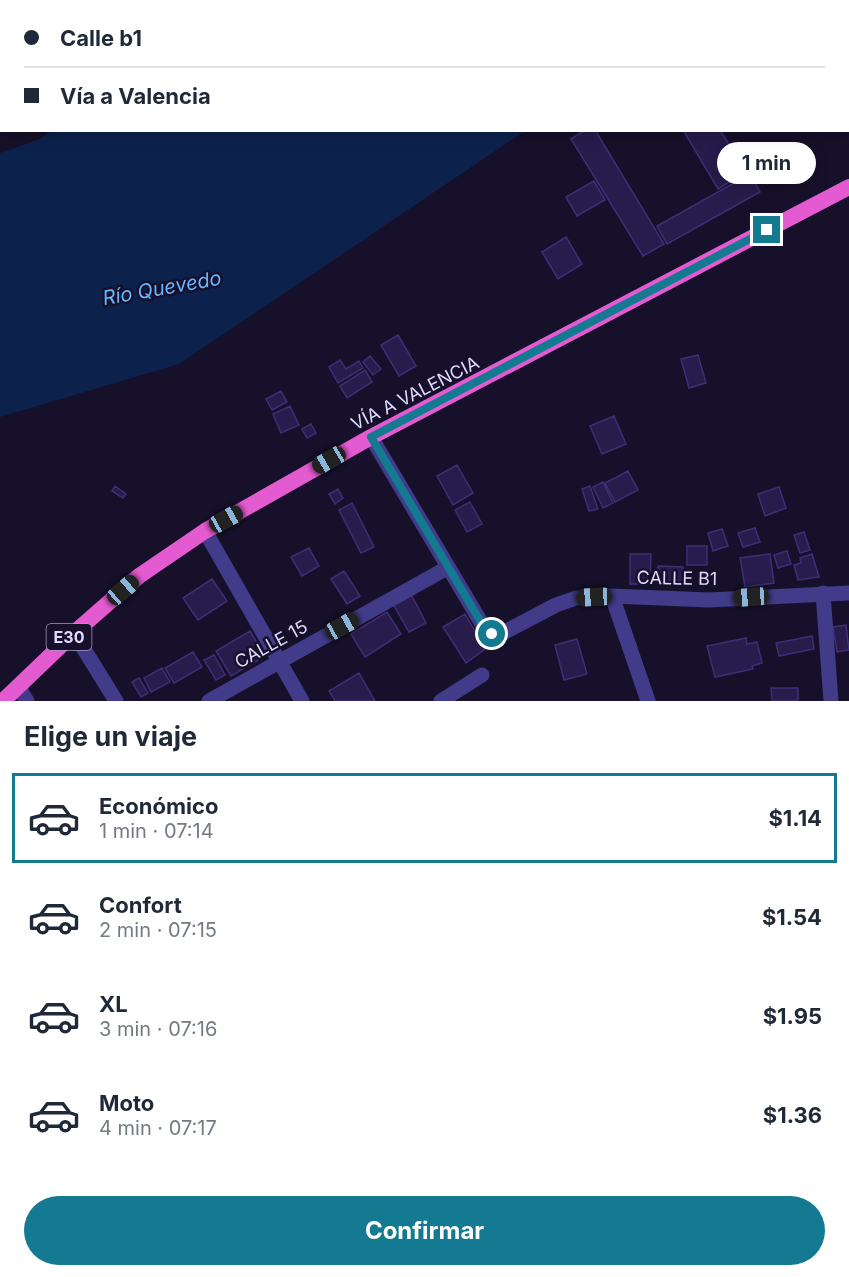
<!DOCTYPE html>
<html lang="es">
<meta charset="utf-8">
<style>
body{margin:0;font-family:Inter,sans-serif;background:#f6f6f7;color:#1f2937;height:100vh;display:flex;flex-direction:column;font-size:22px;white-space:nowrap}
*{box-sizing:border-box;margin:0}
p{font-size:20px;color:#747a83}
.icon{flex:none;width:33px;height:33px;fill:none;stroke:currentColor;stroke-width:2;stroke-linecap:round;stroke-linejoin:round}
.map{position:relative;height:701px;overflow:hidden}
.drawer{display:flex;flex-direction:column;background:#fff;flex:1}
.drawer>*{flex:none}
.top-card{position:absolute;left:0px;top:0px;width:849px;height:132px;box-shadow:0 3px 15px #0003;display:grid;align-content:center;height:132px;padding:0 24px;background:#fff}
.end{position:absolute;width:27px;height:27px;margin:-14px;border:8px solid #137a91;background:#fff;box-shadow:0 0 0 3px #fff}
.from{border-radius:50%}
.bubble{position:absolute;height:42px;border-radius:21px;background:#fff;box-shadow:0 3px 15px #0003;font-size:20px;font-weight:700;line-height:42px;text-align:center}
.car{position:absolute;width:18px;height:36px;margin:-18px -9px;border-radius:8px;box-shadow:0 0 4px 2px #0007;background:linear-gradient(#222 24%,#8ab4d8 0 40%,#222 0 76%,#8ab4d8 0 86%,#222 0)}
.top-card b{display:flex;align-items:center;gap:21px;height:57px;font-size:22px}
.top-card b+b{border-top:2px solid #e0e1e3}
.top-card i{width:15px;height:15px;background:#1f2937}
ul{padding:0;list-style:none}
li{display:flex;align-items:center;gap:18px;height:90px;margin:0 12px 9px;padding:0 12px;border:3px solid transparent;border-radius:0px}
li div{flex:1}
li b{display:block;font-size:22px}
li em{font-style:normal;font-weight:700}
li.active{border-color:#137a91}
li>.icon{width:54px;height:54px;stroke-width:1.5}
h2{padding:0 24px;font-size:27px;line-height:72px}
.primary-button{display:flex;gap:12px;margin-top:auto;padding:12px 24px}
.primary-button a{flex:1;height:69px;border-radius:36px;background:#137a91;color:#fff;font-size:24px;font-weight:700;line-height:69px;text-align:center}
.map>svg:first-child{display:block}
</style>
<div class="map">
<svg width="849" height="701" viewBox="0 0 849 701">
<rect width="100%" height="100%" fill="#16102a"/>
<path fill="#0c224d" d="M 249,0 L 676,0 L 246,1 Z
M 52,131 L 52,130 L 525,131 L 179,364 L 0,417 L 0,153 L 37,140 Z"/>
<path fill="#271c4b" stroke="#3f2e77" stroke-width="1.5" d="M 585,130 L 595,130 L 664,244 L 643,256 L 571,139 Z
M 683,130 L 720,130 L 746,172 L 718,189 Z
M 750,174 L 760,192 L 667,244 L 657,226 Z
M 594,181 L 605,200 L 577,216 L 566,197 Z
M 566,237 L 582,264 L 558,279 L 542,252 Z
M 398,335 L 416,366 L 399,376 L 381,345 Z
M 698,355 L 706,383 L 689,388 L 681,359 Z
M 370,356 L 381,369 L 373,375 L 363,362 Z
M 340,360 L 346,369 L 359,361 L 363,368 L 338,383 L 329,367 Z
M 365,370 L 372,382 L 347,398 L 340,386 Z
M 281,391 L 287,402 L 272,410 L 266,399 Z
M 290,406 L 299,425 L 281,433 L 273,414 Z
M 614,416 L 626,444 L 602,454 L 590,426 Z
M 311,424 L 316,433 L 307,438 L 302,429 Z
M 457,465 L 473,493 L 453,505 L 437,476 Z
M 628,471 L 638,490 L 615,502 L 605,483 Z
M 603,482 L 613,503 L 603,508 L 593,487 Z
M 115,486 L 126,494 L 123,498 L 112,491 Z
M 590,486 L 598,509 L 589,511 L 582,489 Z
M 779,487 L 786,508 L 765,516 L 758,494 Z
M 338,489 L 343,498 L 335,504 L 329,494 Z
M 470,502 L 482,524 L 467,532 L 455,510 Z
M 352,503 L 374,547 L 361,553 L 339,510 Z
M 755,528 L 760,542 L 743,547 L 738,533 Z
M 722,529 L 728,546 L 713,551 L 708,533 Z
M 804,532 L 810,550 L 800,553 L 794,535 Z
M 687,546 L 707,546 L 707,565 L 687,565 Z
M 309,548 L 319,566 L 302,576 L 291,557 Z
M 787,551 L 791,564 L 778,568 L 774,555 Z
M 630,554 L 651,554 L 650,584 L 630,584 Z
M 770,554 L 774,583 L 745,587 L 740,558 Z
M 812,554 L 819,577 L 798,580 L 794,565 L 801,563 L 800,558 Z
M 658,566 L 683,567 L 682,581 L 658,580 Z
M 344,571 L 360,596 L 347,604 L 331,579 Z
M 212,579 L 227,601 L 198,620 L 183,598 Z
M 410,592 L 426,623 L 409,632 L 392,602 Z
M 387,612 L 401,634 L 365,657 L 351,634 Z
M 465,614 L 485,649 L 466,663 L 443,627 Z
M 846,625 L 849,650 L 837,652 L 833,627 Z
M 250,631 L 265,656 L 231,676 L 216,651 Z
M 812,636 L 814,649 L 779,656 L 776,643 Z
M 746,638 L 747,644 L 757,642 L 762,663 L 752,666 L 753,669 L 715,677 L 707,646 Z
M 577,639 L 587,674 L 564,680 L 555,645 Z
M 193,652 L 202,667 L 174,683 L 165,668 Z
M 214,655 L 225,675 L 216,680 L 204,660 Z
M 162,668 L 170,682 L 151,692 L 144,678 Z
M 359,673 L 375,701 L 335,701 L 329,691 Z
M 139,678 L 148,693 L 141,697 L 132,682 Z
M 771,688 L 798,688 L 798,701 L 772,701 Z"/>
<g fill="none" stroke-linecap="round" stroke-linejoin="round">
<path stroke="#413b89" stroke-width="15" d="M 371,437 L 485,629 L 492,634 L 501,634 L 556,605 L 576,598 L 612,596 L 709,600 L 849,593
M 205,531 L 302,701
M 823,593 L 831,701
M 612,596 L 648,701
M 74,633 L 116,701
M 18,686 L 27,701
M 209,701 L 447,568
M 441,701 L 482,675"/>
<path stroke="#e45ad0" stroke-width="16" d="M 3,701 L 74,633 L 139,576 L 205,531 L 371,437 L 849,187"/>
</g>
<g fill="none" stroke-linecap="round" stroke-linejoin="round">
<path stroke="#137a91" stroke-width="8" d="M 492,634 L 485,629 L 371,437 L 767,230"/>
</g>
<g text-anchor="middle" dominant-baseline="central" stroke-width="5" stroke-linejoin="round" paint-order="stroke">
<rect fill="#16102a" stroke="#a39dbf" stroke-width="1.5" x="46.5" y="624" width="45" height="26" rx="4.5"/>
<g font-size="16" font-weight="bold" fill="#dfd9ff">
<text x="69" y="637">E30</text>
</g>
<g font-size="18" fill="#dfd9ff" stroke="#16102a">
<text transform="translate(415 393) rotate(-27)">VÍA A VALENCIA</text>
<text transform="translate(677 578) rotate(1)">CALLE B1</text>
<text transform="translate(271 644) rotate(-29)">CALLE 15</text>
</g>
<g font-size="20" font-style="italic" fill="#67b4ff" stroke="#16102a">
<text transform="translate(162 288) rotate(-10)">Río Quevedo</text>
</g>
</g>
</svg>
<i class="end from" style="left:492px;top:634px"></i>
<i class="end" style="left:767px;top:230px"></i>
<div class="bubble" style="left:717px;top:142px;width:99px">1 min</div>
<i class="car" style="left:329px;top:460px;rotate:240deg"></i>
<i class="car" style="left:226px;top:519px;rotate:61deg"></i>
<i class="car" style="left:123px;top:590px;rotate:49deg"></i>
<i class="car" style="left:594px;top:597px;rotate:267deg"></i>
<i class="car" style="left:751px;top:597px;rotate:266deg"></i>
<i class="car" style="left:342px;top:626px;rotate:61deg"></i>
<div class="top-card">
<b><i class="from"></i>Calle b1</b>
<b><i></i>Vía a Valencia</b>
</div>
</div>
<section class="drawer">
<h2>Elige un viaje</h2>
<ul>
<li class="active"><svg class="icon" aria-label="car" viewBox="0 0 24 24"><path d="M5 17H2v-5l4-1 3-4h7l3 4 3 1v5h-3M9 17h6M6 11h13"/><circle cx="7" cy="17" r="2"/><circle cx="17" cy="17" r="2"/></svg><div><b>Económico</b><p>1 min · 07:14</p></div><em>$1.14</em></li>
<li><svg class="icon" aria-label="car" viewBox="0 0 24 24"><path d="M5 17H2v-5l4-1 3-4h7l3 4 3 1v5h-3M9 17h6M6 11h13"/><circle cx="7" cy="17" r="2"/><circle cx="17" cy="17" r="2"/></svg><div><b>Confort</b><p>2 min · 07:15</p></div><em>$1.54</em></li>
<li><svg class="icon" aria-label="car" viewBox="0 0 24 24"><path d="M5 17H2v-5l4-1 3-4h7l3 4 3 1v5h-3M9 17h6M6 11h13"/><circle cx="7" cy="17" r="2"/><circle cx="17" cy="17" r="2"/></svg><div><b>XL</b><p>3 min · 07:16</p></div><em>$1.95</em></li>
<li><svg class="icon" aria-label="car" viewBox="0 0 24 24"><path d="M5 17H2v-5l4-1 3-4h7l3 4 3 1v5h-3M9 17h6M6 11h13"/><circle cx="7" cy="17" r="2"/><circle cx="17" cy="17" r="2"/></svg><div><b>Moto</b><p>4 min · 07:17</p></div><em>$1.36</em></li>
</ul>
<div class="primary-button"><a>Confirmar</a></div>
</section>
